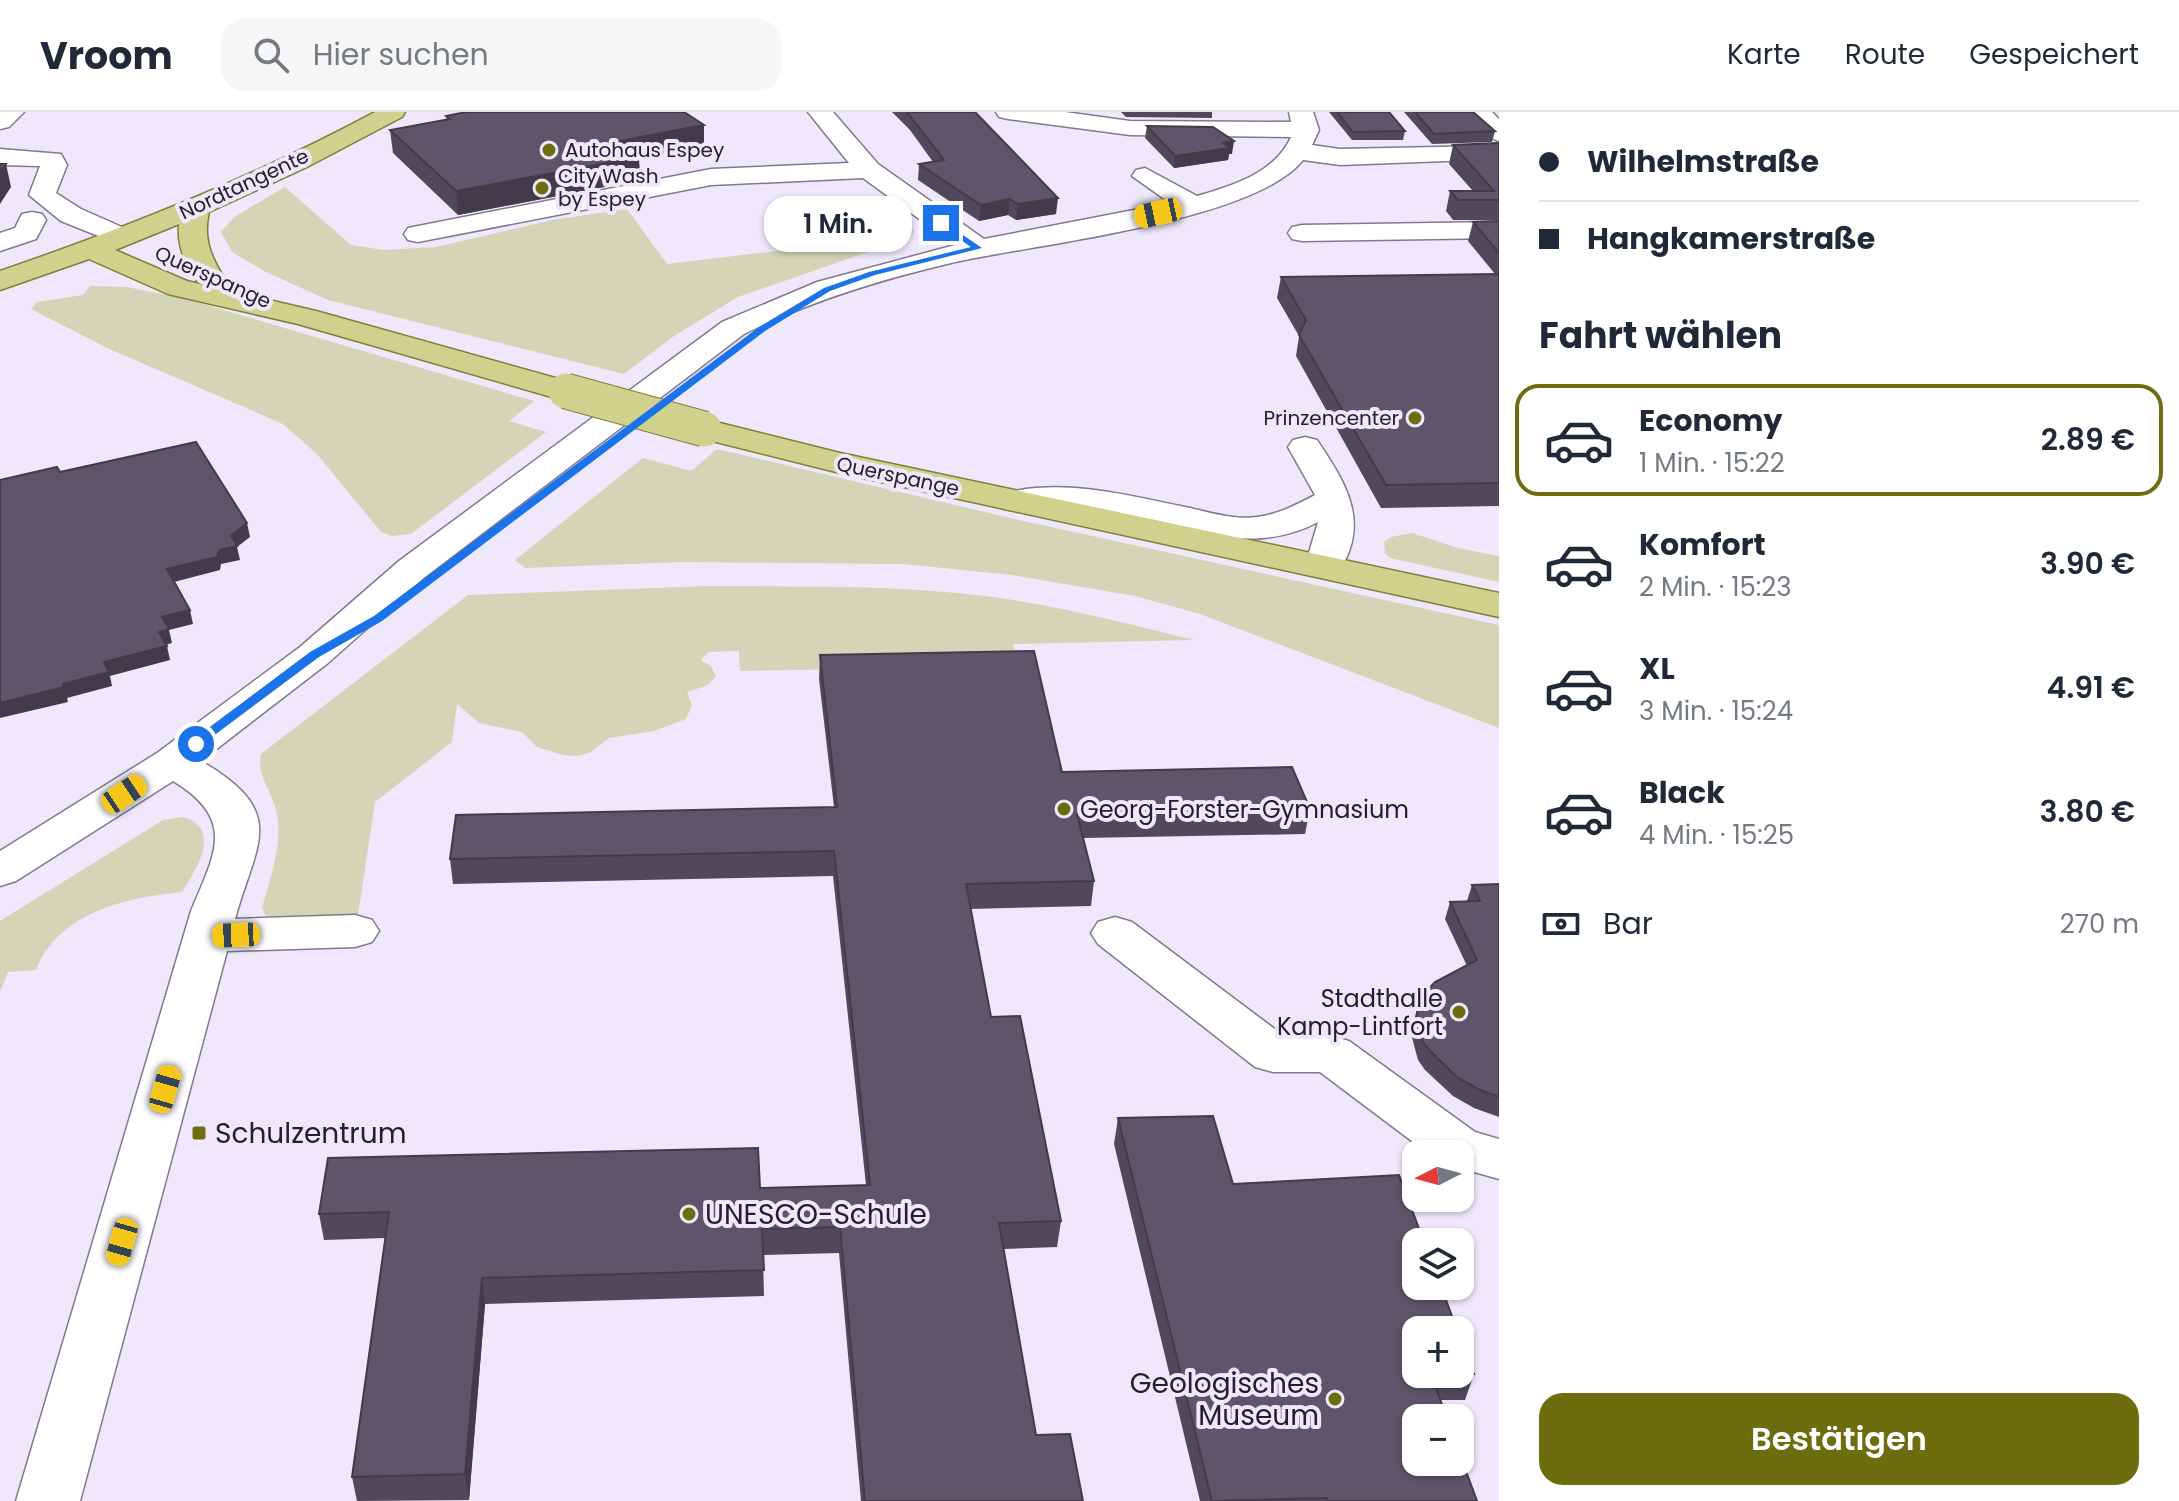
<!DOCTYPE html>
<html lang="de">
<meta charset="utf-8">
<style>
body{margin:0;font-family:Poppins,sans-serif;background:#f6f6f7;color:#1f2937;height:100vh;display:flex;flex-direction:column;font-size:30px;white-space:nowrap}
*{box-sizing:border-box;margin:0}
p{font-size:26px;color:#747a83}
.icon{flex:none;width:44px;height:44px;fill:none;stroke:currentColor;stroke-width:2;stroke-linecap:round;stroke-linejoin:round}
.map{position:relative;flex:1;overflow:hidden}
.side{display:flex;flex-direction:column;background:#fff;width:680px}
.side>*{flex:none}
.banner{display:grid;align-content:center;height:176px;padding:0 40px;background:#fff}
.needle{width:52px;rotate:264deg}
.buttons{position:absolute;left:1402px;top:1028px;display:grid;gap:16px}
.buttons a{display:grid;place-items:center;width:72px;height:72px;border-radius:16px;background:#fff;box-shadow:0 2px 6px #0004;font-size:40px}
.end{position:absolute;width:36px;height:36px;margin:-18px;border:10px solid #1a73e8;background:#fff;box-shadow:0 0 0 4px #fff}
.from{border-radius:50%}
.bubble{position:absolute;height:56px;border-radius:24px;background:#fff;box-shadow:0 2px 6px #0004;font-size:26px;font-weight:600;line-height:56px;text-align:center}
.car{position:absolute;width:24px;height:48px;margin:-24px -12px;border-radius:10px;box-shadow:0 0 6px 2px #0007;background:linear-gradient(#f5c518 24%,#345 0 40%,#f5c518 0 76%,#345 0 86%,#f5c518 0)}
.banner b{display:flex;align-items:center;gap:28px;height:76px;font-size:30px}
.banner b+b{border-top:2px solid #e0e1e3}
.banner i{width:20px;height:20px;background:#1f2937}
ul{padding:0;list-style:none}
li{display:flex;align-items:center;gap:24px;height:112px;margin:0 16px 12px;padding:0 24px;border:4px solid transparent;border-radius:24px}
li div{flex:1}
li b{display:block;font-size:30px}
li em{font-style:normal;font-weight:600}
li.current{border-color:#6d6d0f}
li>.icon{width:72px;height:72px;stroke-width:1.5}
h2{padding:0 40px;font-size:36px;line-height:96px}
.pay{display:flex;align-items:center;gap:20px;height:88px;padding:0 40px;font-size:30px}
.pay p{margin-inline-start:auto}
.primary-button{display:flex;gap:16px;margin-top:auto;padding:16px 40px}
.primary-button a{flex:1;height:92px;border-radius:24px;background:#6d6d0f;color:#fff;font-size:32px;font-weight:600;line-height:92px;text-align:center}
header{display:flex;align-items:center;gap:48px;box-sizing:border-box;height:112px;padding:0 40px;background:#fff;border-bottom:2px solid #e0e1e3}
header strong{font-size:38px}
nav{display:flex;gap:44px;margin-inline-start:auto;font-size:28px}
.search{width:560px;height:72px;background:#f6f6f7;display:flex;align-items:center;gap:20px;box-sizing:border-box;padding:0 28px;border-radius:24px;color:#747a83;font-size:30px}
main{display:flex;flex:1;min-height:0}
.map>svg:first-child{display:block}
</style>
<header>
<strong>Vroom</strong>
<div class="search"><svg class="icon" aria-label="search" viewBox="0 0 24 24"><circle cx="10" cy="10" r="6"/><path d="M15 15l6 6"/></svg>Hier suchen</div>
<nav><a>Karte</a><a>Route</a><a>Gespeichert</a></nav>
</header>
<main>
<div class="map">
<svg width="1499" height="1389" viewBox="0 0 1499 1389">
<rect width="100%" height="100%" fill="#efe7fb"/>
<path fill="#d3d5b6" d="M 285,75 L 351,133 L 384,138 L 436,135 L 552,108 L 627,97 L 667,152 L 876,127 L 871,121 L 911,114 L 914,120 L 908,126 L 738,185 L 674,224 L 624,262 L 328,188 L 264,159 L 232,140 L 221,120 L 234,105 Z
M 90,174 L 127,175 L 186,187 L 534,289 L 509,309 L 546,320 L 411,422 L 392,424 L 381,420 L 317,342 L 283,312 L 107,236 L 31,197 L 37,190 L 83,183 Z
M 717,337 L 1019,408 L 1499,513 L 1499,616 L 1200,502 L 1135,484 L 1012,463 L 903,452 L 682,450 L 525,456 L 515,448 L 643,346 L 691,359 Z
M 1412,421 L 1458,436 L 1499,444 L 1499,470 L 1390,446 L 1385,441 L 1384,430 L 1391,425 Z
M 709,474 C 801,475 893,473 985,484 C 1056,493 1125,511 1194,528 L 1013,532 L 1019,554 L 740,559 L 739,539 L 708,540 L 701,548 L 711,554 L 716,564 L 708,573 L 687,580 L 692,593 L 686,607 L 654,619 L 609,626 L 591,640 L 578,644 L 563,643 L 537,635 L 522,620 L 479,611 L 457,592 L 452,630 L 375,690 L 358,803 L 266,804 L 262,796 C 270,766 283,733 277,702 C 273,679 256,665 261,642 L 468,483 Z
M 182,705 C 223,715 197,757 182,780 C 125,786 59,800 36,858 L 8,860 L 0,880 L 0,809 L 163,708 Z"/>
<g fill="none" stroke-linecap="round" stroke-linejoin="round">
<defs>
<path id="minor" d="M 0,0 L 24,0 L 9,15 L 0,17 Z
M 808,0 L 833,0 L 878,52 L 984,127 L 1170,91 L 1132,64 L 1136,58 L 1145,56 L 1197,84 C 1232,74 1275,61 1291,25 L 1130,23 L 1008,7 L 999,5 L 996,0 L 1065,0 L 1130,9 L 1291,10 L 1289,0 L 1313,0 L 1319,18 L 1312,33 L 1340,37 L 1487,34 L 1499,31 L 1499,47 L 1340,53 L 1303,48 C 1254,110 1033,132 951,151 C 879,168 810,189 744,222 L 425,465 L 328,551 L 201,649 C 290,701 256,730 235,807 L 355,803 L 372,808 L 379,819 L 372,830 L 355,835 L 227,839 L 80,1389 L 16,1389 L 191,799 C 215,741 237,708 173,669 L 16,769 L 0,774 L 0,739 L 157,641 L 300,535 L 399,449 L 722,210 L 817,170 L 955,133 L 863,66 L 711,73 L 418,130 L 408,128 L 404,122 L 408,116 L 418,114 L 711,57 L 849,51 Z
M 1471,0 L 1492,0 L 1499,7 L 1499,29 C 1486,25 1476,14 1469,3 Z
M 0,37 L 61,42 L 67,53 L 56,81 L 81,97 L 131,119 L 135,125 L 131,131 L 121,133 L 61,109 L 29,83 L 40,54 L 0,53 Z
M 32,100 L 42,102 L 46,108 L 36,127 L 0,139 L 0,121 L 15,116 L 22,102 Z
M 1499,110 L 1499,126 L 1302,129 L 1292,127 L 1288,121 L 1292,115 L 1302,113 Z
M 1305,325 L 1317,328 C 1346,371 1372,412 1337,462 L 1324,465 L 1311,462 L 1305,454 L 1318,410 C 1239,452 1163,401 1085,397 C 1058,395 1031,403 1005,397 L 1000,389 L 1005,381 C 1067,366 1129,384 1190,396 C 1211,401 1235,408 1257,405 C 1279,402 1296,393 1315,383 L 1288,335 L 1293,328 Z
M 1115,805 L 1132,810 L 1284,924 L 1331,924 L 1349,929 L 1475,1020 L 1499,1027 L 1499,1067 L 1460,1056 L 1460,1042 L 1429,1042 L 1320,960 L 1273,960 L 1255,955 L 1098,832 L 1091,821 L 1098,810 Z"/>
<path id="major" d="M 375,0 L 405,0 L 402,5 L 307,55 L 209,100 C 203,125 210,143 223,164 L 218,170 L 208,173 L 198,170 C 185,152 177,134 179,112 L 115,138 L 187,169 L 316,199 L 577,272 L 582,279 L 577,286 L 566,289 L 555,286 L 298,212 L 168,182 L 89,147 L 0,178 L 0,159 C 129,115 254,65 375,0 Z
M 704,307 L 840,341 L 1499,481 L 1499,505 L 840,361 L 692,324 L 687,317 L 692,310 Z"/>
</defs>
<use href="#minor" stroke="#82788f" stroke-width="3"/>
<use href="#major" stroke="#807f37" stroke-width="3"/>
<use href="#minor" fill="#fff" fill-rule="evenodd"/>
<use href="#major" fill="#d0d18c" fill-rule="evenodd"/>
<defs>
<path id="major-bridge" d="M 566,279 L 704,317"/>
</defs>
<use href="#major-bridge" stroke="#807f37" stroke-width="37" stroke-linecap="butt"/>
<use href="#major-bridge" stroke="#d0d18c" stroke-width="35"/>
</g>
<path fill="#51495b" d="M 892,0 L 975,0 L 1056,102 L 1016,108 L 1008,103 L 979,109 L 918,68 L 919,52 L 933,50 L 910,18 Z
M 1121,0 L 1212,0 L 1212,6 L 1126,5 Z
M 1329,0 L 1389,0 L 1405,19 L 1403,28 L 1352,28 Z
M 1404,0 L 1473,0 L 1495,19 L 1492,30 L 1432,32 Z
M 446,4 L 704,35 L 639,48 L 640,68 L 458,103 L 393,41 L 390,18 L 447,8 Z
M 1147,14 L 1232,42 L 1229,42 L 1228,48 L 1174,56 L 1145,26 Z
M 1499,31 L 1499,108 L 1453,108 L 1446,99 L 1450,79 L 1473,79 L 1449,52 L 1453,33 Z
M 1499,109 L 1499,394 L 1381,396 L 1296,244 L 1299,224 L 1277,186 L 1281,165 L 1495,162 L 1468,129 L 1473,110 Z
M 820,543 L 1062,660 L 1310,697 L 1305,722 L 1083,726 L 1094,769 L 1091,794 L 970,797 L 991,905 L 1061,1109 L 1057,1135 L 1004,1137 L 1036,1323 L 1083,1389 L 861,1389 L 839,1141 L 763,1143 L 764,1184 L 485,1192 L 469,1388 L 357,1389 L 352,1365 L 385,1126 L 324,1128 L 319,1102 L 760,1076 L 866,1073 L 833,764 L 453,772 L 450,747 L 834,695 L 819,567 Z
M 1499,772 L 1499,1005 L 1474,996 L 1453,984 L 1425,958 L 1418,948 L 1411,922 L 1421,885 L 1467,854 L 1445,807 L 1450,790 L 1467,789 L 1472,773 Z
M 1118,1006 L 1233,1072 L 1474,1262 L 1465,1288 L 1441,1288 L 1477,1389 L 1200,1389 L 1114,1032 Z"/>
<path fill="#423c4a" d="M 704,13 L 704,35 L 639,48 L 640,68 L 458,103 L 456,79 L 619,29 Z
M 1234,29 L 1232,42 L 1229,42 L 1228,48 L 1174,56 L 1175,44 L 1223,31 Z
M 6,52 L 11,75 L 0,92 L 0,61 Z
M 1058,86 L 1056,102 L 1016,108 L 1018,92 Z
M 1009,87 L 1008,103 L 979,109 L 981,93 Z
M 247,411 L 250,425 L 237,435 L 240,448 L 221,452 L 220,458 L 170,471 L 167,457 L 219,438 L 231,424 Z
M 190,498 L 193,512 L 169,518 L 172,531 L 162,534 L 159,520 L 162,505 Z
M 167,534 L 170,548 L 110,564 L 112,574 L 67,586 L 68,590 L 0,606 L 0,591 L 63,572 L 104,550 Z
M 482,1166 L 485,1192 L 469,1388 L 465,1362 Z"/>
<path fill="#5e556a" stroke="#423c4a" stroke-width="2" d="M 466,0 L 684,0 L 704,13 L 619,29 L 639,45 L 456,79 L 390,18 L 450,7 L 446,4 Z
M 907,0 L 975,0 L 1058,86 L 1018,92 L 1009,87 L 981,93 L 919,52 L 944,48 Z
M 1337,0 L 1389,0 L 1405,19 L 1353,20 Z
M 1415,0 L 1473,0 L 1495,19 L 1434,22 Z
M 1147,14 L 1213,15 L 1234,29 L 1223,31 L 1230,36 L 1175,44 Z
M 1499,31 L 1499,88 L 1458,88 L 1450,79 L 1494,79 L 1453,33 Z
M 0,52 L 6,52 L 0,61 Z
M 1499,109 L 1499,141 L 1473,110 Z
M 1499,162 L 1499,371 L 1386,373 L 1299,223 L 1306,208 L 1281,165 Z
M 196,330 L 247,411 L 231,424 L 237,434 L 219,438 L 217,445 L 167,457 L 190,498 L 162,505 L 169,517 L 159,520 L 167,534 L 104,550 L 109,560 L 63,572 L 64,575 L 0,591 L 0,368 L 57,355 L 60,360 Z
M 1034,539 L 1062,660 L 1292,655 L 1310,697 L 1077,702 L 1094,769 L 966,772 L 991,905 L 1020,904 L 1061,1109 L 999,1111 L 1036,1323 L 1070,1322 L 1083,1389 L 865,1389 L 840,1115 L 762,1117 L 764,1158 L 482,1166 L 465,1362 L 352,1365 L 389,1100 L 319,1102 L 328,1046 L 758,1036 L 760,1076 L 870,1073 L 834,739 L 450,747 L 456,703 L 837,695 L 820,543 Z
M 1499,772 L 1499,985 L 1480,978 L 1458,966 L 1431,940 L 1423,930 L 1416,905 L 1421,885 L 1435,870 L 1477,848 L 1450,790 L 1480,789 L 1472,773 Z
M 1213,1004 L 1233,1072 L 1399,1063 L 1424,1130 L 1416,1130 L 1416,1174 L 1441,1174 L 1457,1218 L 1416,1218 L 1416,1262 L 1460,1262 L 1431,1263 L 1447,1306 L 1416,1306 L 1416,1350 L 1460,1350 L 1460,1343 L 1477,1389 L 1327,1389 L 1327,1386 L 1212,1389 L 1118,1006 Z
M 1460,1225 L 1474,1262 L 1460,1262 Z"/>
<path fill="#1a73e8" d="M 939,110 L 944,110 L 982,136 L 875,163 L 830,179 L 765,219 L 382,509 L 319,545 L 200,634 L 191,634 L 191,629 L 310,540 L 374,504 L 759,215 L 824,176 L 869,160 L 971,135 L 939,113 Z"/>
<g fill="#6d6d0f" stroke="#efe7fb" stroke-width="3">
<circle cx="549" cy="38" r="8"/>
<circle cx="542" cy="76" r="8"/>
<circle cx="1415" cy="306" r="8"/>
<circle cx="1064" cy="697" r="8"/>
<circle cx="1459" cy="900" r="8"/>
<rect x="191" y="1013" width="16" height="16" rx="4"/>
<circle cx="689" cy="1102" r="8"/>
<circle cx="1335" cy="1287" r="8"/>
</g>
<g text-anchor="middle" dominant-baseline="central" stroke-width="8" stroke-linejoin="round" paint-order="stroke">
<g font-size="20" fill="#242029" stroke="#efe7fb" text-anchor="start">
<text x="565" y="38">Autohaus Espey</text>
<text x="558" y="64">City Wash<tspan x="558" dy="23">by Espey</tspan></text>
<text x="1399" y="306" text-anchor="end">Prinzencenter</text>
</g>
<g font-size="20" fill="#242029" stroke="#efe7fb">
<text transform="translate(244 72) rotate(-25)">Nordtangente</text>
<text transform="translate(213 165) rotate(24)">Querspange</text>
<text transform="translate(898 364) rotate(12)">Querspange</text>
</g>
<g font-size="24" fill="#242029" stroke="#efe7fb" text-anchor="start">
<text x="1080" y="697">Georg-Forster-Gymnasium</text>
<text x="1443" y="886" text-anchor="end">Stadthalle<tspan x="1443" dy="28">Kamp-Lintfort</tspan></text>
</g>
<g font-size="28" fill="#242029" stroke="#efe7fb" text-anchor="start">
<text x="215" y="1021">Schulzentrum</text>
<text x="705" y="1102">UNESCO-Schule</text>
<text x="1319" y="1271" text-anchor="end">Geologisches<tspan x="1319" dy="32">Museum</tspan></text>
</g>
</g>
</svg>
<div class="buttons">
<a><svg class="needle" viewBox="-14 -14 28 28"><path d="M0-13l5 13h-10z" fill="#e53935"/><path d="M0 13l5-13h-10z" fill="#747a83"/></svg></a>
<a><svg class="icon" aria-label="layers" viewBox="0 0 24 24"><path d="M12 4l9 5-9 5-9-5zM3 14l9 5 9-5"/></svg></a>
<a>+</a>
<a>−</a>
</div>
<i class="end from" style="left:196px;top:632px"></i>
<i class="end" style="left:941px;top:111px"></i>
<div class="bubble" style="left:764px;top:84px;width:148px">1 Min.</div>
<i class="car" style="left:1158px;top:101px;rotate:258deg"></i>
<i class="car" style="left:124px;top:682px;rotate:56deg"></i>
<i class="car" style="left:236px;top:823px;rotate:268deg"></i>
<i class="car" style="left:165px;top:977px;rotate:16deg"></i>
<i class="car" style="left:122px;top:1130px;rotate:196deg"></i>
</div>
<section class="side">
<div class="banner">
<b><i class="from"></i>Wilhelmstraße</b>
<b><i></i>Hangkamerstraße</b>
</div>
<h2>Fahrt wählen</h2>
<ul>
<li class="current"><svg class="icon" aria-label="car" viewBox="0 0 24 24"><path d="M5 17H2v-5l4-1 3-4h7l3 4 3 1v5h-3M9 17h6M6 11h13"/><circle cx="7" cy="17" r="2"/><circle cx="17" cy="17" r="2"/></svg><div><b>Economy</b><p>1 Min. · 15:22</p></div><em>2.89 €</em></li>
<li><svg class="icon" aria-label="car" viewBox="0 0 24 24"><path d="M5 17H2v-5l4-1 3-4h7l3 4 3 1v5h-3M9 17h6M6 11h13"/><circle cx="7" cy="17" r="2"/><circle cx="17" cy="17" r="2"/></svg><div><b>Komfort</b><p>2 Min. · 15:23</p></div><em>3.90 €</em></li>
<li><svg class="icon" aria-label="car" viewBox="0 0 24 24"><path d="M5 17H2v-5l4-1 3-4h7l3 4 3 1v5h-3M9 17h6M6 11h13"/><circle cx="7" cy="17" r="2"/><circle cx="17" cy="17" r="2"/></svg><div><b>XL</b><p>3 Min. · 15:24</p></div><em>4.91 €</em></li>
<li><svg class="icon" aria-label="car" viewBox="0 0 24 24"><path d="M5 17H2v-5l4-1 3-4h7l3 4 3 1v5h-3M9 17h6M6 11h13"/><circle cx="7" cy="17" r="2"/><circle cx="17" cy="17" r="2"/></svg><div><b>Black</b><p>4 Min. · 15:25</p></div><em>3.80 €</em></li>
</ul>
<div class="pay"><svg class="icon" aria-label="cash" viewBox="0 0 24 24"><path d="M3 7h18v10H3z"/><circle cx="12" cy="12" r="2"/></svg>Bar<p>270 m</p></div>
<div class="primary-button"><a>Bestätigen</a></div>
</section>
</main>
